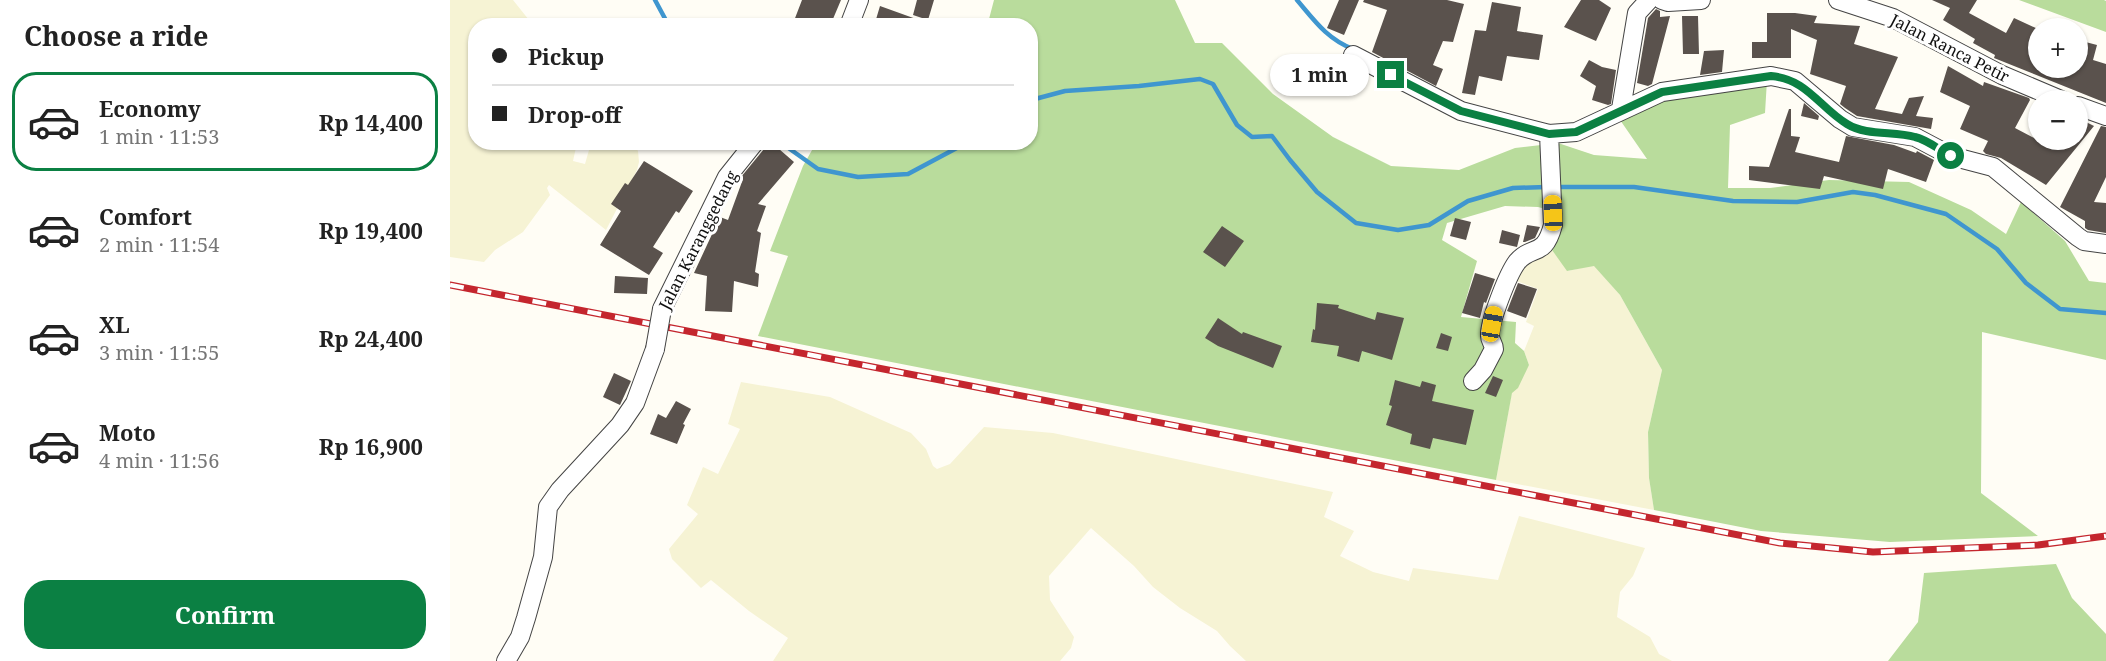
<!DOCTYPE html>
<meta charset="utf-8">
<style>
body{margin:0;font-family:"Noto Serif",serif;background:#f6f6f6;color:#222;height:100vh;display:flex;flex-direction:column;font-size:22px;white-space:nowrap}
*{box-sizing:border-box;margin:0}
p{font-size:20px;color:#767676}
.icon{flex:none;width:33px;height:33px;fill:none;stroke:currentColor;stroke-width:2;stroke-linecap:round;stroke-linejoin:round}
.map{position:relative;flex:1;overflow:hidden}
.sheet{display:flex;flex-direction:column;background:#fff;width:450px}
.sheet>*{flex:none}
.top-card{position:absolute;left:18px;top:18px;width:570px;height:132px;border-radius:24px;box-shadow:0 2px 4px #0004;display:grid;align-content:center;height:132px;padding:0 24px;background:#fff}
.tools{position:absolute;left:1578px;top:18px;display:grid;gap:12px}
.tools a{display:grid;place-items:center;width:60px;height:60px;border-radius:50%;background:#fff;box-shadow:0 2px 4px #0004;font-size:30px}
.end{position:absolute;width:27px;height:27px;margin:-14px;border:8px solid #0b8043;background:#fff;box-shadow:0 0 0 3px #fff}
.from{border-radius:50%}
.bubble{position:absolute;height:42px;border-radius:21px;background:#fff;box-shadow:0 2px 4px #0004;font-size:20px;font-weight:700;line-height:42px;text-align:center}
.car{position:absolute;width:18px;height:36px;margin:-18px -9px;border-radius:8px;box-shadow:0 0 4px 2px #0007;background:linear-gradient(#f5c518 24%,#345 0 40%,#f5c518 0 76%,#345 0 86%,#f5c518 0)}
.top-card b{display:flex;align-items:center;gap:21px;height:57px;font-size:22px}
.top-card b+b{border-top:2px solid #e0e0e0}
.top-card i{width:15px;height:15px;background:#222}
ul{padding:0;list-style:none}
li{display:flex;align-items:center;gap:18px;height:99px;margin:0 12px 9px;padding:0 12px;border:3px solid transparent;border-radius:24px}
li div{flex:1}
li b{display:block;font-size:22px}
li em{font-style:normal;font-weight:700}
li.selected{border-color:#0b8043}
li>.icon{width:54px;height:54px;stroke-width:1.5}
h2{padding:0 24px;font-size:27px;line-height:72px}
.primary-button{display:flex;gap:12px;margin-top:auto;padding:12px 24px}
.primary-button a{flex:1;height:69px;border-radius:24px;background:#0b8043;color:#fff;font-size:24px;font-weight:700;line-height:69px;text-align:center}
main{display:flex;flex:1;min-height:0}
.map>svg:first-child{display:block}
</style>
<main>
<section class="sheet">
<h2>Choose a ride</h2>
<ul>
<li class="selected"><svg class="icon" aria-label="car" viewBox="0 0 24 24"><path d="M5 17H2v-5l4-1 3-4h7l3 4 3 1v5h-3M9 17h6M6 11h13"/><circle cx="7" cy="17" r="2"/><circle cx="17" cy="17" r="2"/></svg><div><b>Economy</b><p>1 min · 11:53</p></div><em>Rp 14,400</em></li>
<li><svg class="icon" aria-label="car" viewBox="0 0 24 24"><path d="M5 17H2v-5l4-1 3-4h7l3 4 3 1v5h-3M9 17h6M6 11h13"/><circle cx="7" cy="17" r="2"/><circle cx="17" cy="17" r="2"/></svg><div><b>Comfort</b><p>2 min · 11:54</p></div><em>Rp 19,400</em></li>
<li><svg class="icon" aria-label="car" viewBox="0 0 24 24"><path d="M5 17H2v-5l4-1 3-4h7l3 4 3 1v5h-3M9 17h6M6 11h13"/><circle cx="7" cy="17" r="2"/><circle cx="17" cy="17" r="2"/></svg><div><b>XL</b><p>3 min · 11:55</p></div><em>Rp 24,400</em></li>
<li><svg class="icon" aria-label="car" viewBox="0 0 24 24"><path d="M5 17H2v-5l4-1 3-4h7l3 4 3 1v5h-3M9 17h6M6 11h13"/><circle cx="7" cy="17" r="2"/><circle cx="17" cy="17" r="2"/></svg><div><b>Moto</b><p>4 min · 11:56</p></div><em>Rp 16,900</em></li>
</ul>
<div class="primary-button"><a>Confirm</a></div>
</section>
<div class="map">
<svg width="1656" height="661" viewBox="0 0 1656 661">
<rect width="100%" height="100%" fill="#fffdf5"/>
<path fill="#f6f3d4" d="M 0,0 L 63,0 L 83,25 L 26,26 L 26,142 L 127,143 L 123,161 L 135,164 L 141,143 L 180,143 L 184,145 L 188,151 L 189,162 L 187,170 L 156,230 L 99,185 L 97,188 L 100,195 L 73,232 L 45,250 L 34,262 L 0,257 Z
M 1095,249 L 1102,250 L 1118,271 L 1144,265 L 1170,295 L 1212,370 L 1198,432 L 1199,478 L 1204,510 L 1046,480 L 1062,392 L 1079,365 L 1074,351 L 1084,326 L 1076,322 L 1088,289 L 1064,280 L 1063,276 Z
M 291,382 L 380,397 L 461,433 L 476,449 L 483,466 L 487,469 L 500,464 L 534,427 L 603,433 L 883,492 L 874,517 L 904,531 L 890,556 L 923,572 L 959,581 L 963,568 L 1048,580 L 1069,516 L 1195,548 L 1183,576 L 1170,592 L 1167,617 L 1200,637 L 1209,654 L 1222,661 L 796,661 L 780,646 L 767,631 L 730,608 L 703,587 L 684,566 L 641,528 L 599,576 L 600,600 L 624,637 L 621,648 L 610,661 L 323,661 L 338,638 L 299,611 L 261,580 L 251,588 L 222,559 L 219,549 L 248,514 L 237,505 L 253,467 L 268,474 L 290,429 L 278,424 Z"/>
<path fill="#b9dc9c" d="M 544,0 L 725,0 L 745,43 L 772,43 L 823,94 L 883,137 L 941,166 L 1009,170 L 1065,148 L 1108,143 L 1144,155 L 1197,159 L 1168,117 L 1223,93 L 1317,80 L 1315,113 L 1280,125 L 1278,188 L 1320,188 L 1379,180 L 1459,182 L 1521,210 L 1556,234 L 1571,202 L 1615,241 L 1639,281 L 1656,283 L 1656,360 L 1532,332 L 1531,493 L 1588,536 L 1440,542 L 1311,531 L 1204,510 L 1199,478 L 1198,432 L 1212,370 L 1170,295 L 1144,266 L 1117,271 L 1102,250 L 1110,213 L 1088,207 L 1055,206 L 997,223 L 992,240 L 1027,261 L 1011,317 L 1066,322 L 1065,343 L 1074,351 L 1079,365 L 1068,388 L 1062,393 L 1046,480 L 308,336 L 338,256 L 320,251 L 353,166 L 366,143 L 580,142 L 580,26 L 535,25 L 539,19 Z
M 1569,0 L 1654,0 L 1656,1 L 1656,32 Z
M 1606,564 L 1622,598 L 1656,634 L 1656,661 L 1438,661 L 1468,622 L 1474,573 Z"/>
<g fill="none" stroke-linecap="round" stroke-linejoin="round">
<path stroke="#3f96cf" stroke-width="4.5" d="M 205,0 L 219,26
M 847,0 C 864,20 877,39 903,49
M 580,102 L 585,99 L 615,91 L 689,86 L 750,79 L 763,84 L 787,125 L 802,137 L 822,136 L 840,160 L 867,192 L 906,223 L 948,230 L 979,225 L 1018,201 L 1063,188 L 1096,187
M 330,142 L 368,169 L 408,177 L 458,174 L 518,142
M 1105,187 L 1184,187 L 1283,201 L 1347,202 L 1403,192 L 1425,195 L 1496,214 L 1547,249 L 1576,283 L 1610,309 L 1656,313"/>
</g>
<path fill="#5a524d" d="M 352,0 L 391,0 L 380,26 L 342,26 Z
M 467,0 L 484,0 L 478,20 L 463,15 Z
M 889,0 L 909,0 L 894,35 L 877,28 Z
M 914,0 L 997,0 L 1014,4 L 1003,42 L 993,41 L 983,65 L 993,69 L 986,86 L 922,52 L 937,10 L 913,2 Z
M 1131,0 L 1149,0 L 1161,8 L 1146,41 L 1114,27 Z
M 1482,0 L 1527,0 L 1519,13 L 1556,33 L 1564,18 L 1588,29 L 1588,68 L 1628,68 L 1628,40 L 1647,45 L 1643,60 L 1656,64 L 1656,103 L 1544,58 L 1545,55 L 1523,43 L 1525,39 L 1493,20 L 1500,8 Z
M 1042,2 L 1071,7 L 1067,31 L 1093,35 L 1089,60 L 1057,56 L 1052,81 L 1029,76 L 1025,95 L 1012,93 L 1025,30 L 1036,31 Z
M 430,6 L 480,24 L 479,26 L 424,26 Z
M 1206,9 L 1210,11 L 1210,17 L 1220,16 L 1202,84 L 1198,86 L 1187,83 L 1198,18 Z
M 1345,13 L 1367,16 L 1364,23 L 1410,26 L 1404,44 L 1448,57 L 1425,109 L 1452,114 L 1459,98 L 1474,96 L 1466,116 L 1483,118 L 1481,129 L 1407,116 L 1395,108 L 1390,104 L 1396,86 L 1360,74 L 1367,40 L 1341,29 L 1341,58 L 1302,58 L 1302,42 L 1317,42 L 1317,13 Z
M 1232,16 L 1248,16 L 1249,54 L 1233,54 Z
M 1274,50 L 1272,72 L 1250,75 L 1254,51 Z
M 1139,60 L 1152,67 L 1166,70 L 1161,104 L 1158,105 L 1142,100 L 1146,86 L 1130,76 Z
M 1498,66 L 1533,86 L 1534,82 L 1579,98 L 1580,100 L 1565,128 L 1588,140 L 1628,140 L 1628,118 L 1644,126 L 1596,185 L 1551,158 L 1536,154 L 1533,151 L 1538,141 L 1510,129 L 1520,106 L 1490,92 Z
M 1354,103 L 1369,116 L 1368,120 L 1351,116 Z
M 1339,109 L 1341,109 L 1341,136 L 1350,137 L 1345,152 L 1389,162 L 1396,136 L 1444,145 L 1466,153 L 1467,151 L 1484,160 L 1476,182 L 1438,169 L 1433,189 L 1374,176 L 1370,189 L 1299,180 L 1299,166 L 1319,167 Z
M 1651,126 L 1656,127 L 1656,177 L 1644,202 L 1656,203 L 1656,233 L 1638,230 L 1635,228 L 1635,221 L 1610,207 Z
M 316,142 L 321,142 L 344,162 L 308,204 L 316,206 L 307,231 L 311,233 L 305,272 L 309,274 L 308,287 L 284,281 L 282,312 L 255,311 L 257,276 L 244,273 L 270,217 L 278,220 L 293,179 L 291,177 L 314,149 Z
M 194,161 L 243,191 L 229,213 L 226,211 L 203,247 L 213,253 L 199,275 L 150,245 L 171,211 L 161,204 L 175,183 L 178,185 Z
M 1005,218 L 1021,222 L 1016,240 L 1000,236 Z
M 1077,225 L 1090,227 L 1085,238 L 1075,242 L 1073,242 Z
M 772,226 L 794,241 L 775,267 L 753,252 Z
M 1052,230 L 1070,235 L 1067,247 L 1049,243 Z
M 1025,273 L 1045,279 L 1036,303 L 1034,302 L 1030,318 L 1012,313 Z
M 165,276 L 198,278 L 197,294 L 164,293 Z
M 1068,283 L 1087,289 L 1076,318 L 1057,311 Z
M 867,303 L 889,305 L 888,308 L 925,320 L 927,312 L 954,318 L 942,360 L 912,351 L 909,362 L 887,356 L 889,346 L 861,342 L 863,329 L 865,330 Z
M 768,318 L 792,334 L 793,332 L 832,346 L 823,368 L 768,346 L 755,338 Z
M 991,333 L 1002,337 L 998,351 L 986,348 Z
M 164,373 L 181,381 L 170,405 L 153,397 Z
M 1043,376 L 1053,380 L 1046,397 L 1035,393 Z
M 945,380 L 970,387 L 972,381 L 986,385 L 982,401 L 1024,410 L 1016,445 L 983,438 L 980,449 L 960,444 L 962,434 L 936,425 L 942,406 L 939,405 Z
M 226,401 L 241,409 L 233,424 L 235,425 L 227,444 L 200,434 L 208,414 L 216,418 Z"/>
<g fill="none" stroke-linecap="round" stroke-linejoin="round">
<defs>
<path id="street" d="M 1212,0 L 1218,2 L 1251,0
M 1388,0 L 1443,18 L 1552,75 L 1611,100
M 399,26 L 409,0
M 903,55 L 1011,111 L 1099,134 L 1126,132 L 1212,92 L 1321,76 L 1345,81 L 1390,119 L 1403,127 L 1465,137 L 1501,156 L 1543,167 L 1628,237 L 1634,241 L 1656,244
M 1628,106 L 1656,116
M 1171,109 L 1187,13 L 1199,0
M 212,309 L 277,177 L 305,142
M 1023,381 L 1033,370 L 1044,349 C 1044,344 1040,341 1040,336 C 1039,322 1058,274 1067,262 C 1082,244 1094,259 1103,225 L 1099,134
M 56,661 L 70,637 L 76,618 L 93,557 L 98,507 L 110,490 L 170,425 L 185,403 L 205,349"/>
</defs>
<use href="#street" stroke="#444" stroke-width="20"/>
<use href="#street" stroke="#fff" stroke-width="18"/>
<defs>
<path id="rail" d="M 0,285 L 1330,543 L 1423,552 L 1588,545 L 1656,536"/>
</defs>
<use href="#rail" stroke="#c4262e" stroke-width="7"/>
<use href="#rail" stroke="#fff" stroke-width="4.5" stroke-dasharray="14" stroke-linecap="butt"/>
<defs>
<path id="street-bridge" d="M 205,349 L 212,309"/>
</defs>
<use href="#street-bridge" stroke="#444" stroke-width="20" stroke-linecap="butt"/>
<use href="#street-bridge" stroke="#fff" stroke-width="18"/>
</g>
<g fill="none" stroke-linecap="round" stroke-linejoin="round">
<path stroke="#0b8043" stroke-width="8" d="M 941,75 L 1011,111 L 1099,134 L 1126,132 L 1212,92 L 1321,76 C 1357,79 1369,107 1397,124 C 1416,136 1444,131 1465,137 C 1478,140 1489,150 1501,156"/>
</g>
<g text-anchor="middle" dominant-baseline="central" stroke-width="6" stroke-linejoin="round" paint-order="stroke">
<g font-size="16" fill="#111" stroke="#fff">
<text transform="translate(1500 48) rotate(27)">Jalan Ranca Petir</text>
<text transform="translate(248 240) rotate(-63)">Jalan Karanggedang</text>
</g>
</g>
</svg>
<div class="tools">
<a>+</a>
<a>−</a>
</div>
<i class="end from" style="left:1501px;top:156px"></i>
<i class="end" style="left:941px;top:75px"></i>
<div class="bubble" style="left:820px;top:54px;width:99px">1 min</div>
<i class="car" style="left:1103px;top:213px;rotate:358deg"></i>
<i class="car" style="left:1042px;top:324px;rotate:10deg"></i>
<div class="top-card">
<b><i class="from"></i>Pickup</b>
<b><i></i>Drop-off</b>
</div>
</div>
</main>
